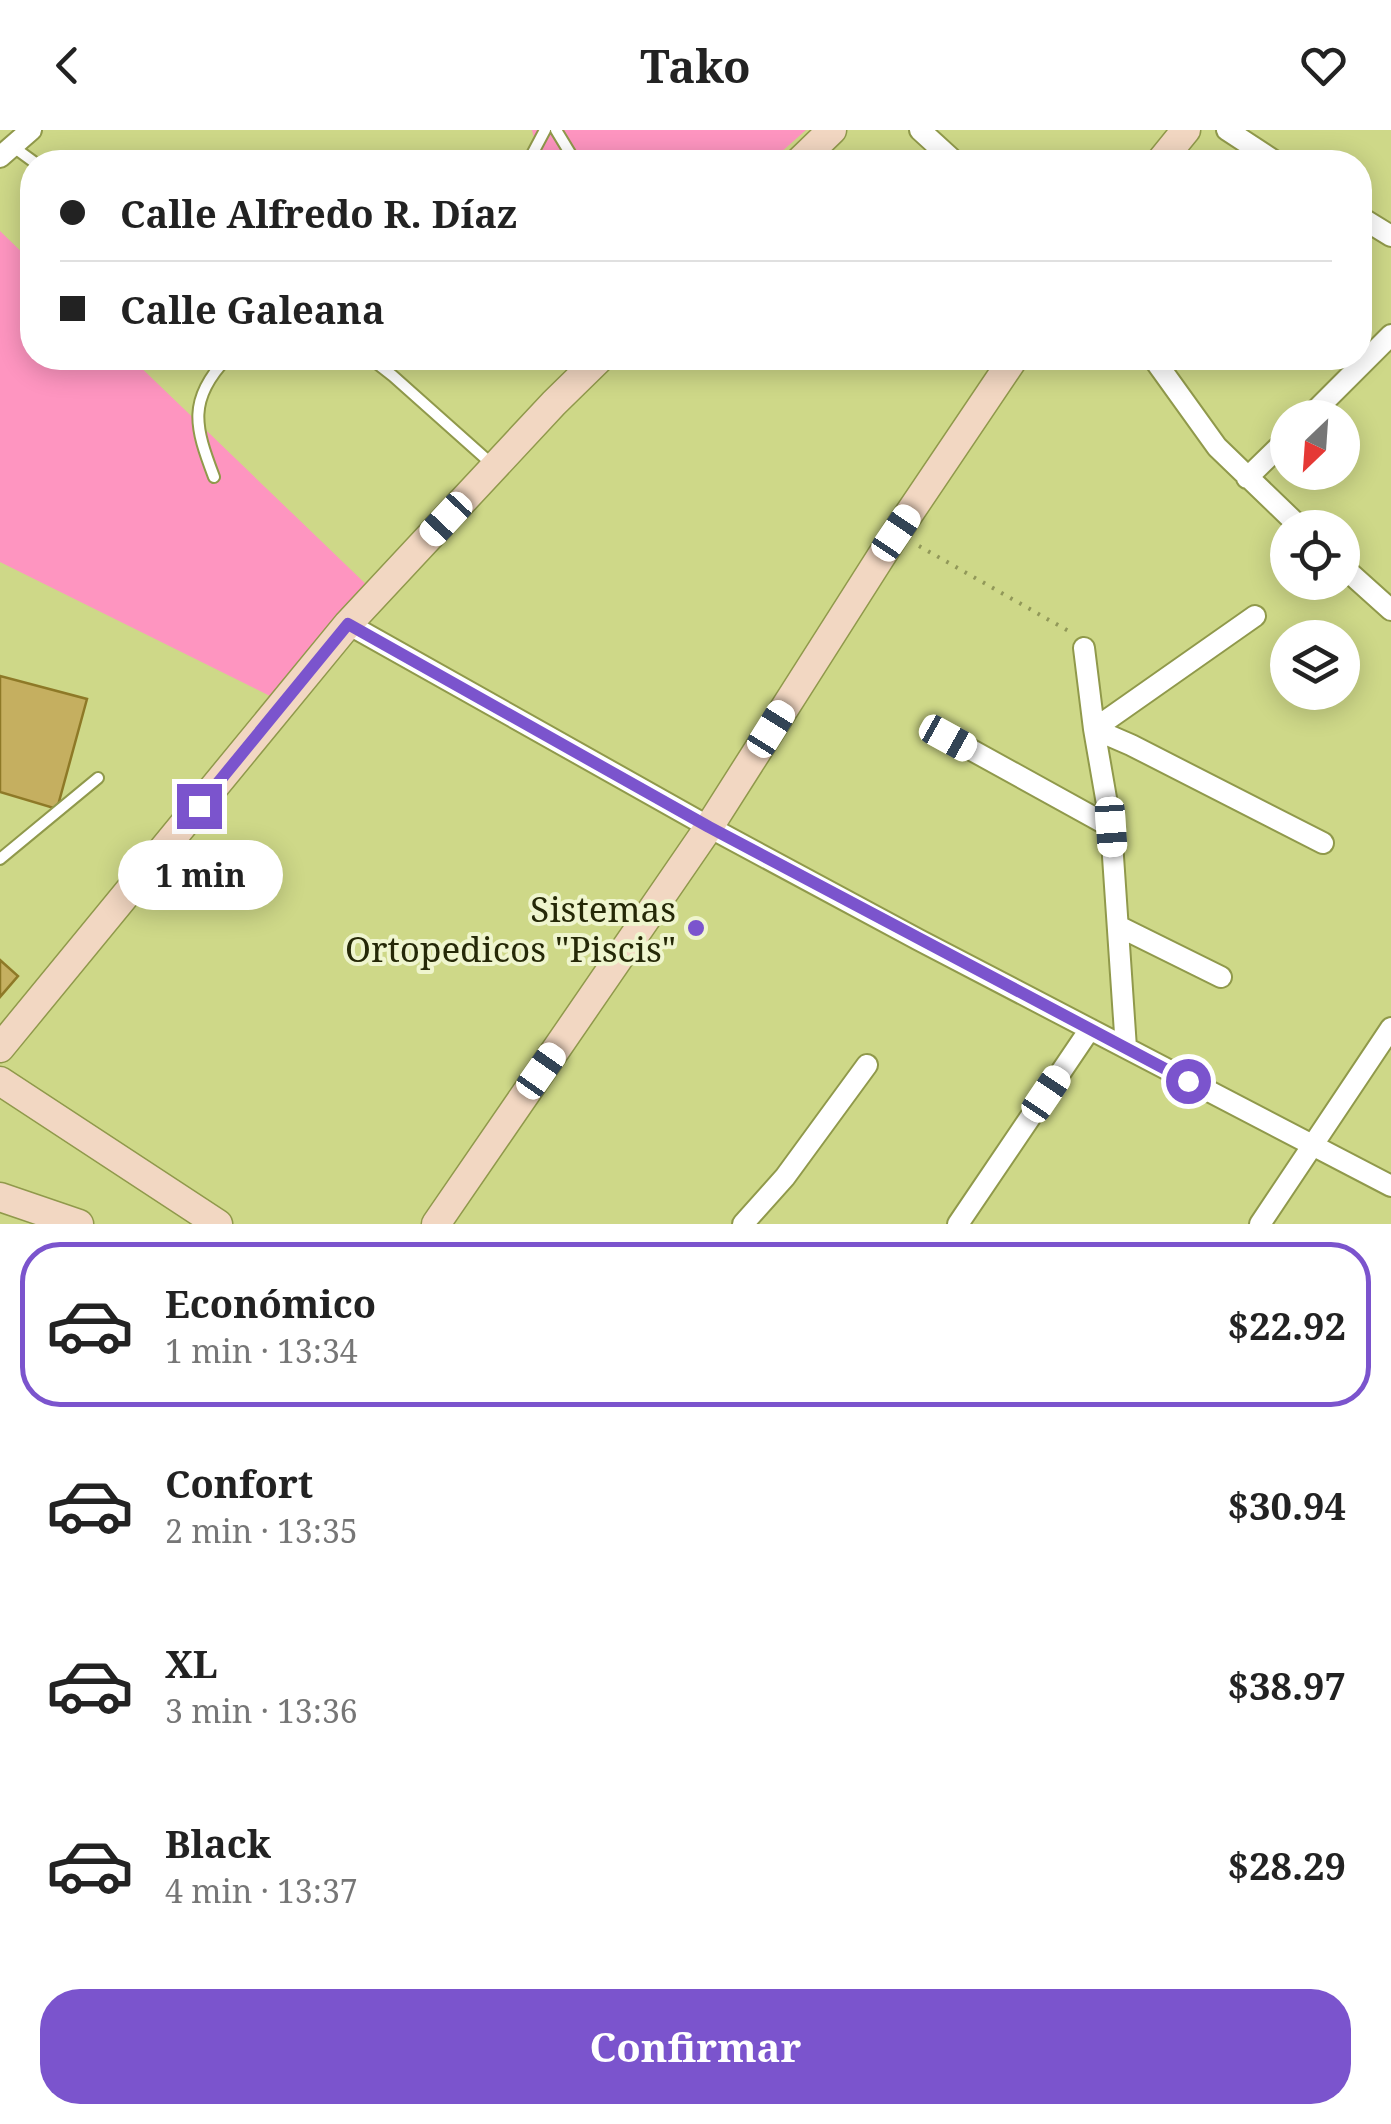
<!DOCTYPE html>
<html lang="es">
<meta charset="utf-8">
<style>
body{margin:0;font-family:"Noto Serif",serif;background:#f2f2f2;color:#222;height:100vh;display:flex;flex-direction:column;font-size:38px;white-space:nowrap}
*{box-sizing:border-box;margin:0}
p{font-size:32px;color:#767676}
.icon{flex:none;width:55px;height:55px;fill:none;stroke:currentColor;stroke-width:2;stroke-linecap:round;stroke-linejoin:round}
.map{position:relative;height:1094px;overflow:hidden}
.details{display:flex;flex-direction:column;background:#fff;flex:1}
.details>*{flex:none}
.hud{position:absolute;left:20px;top:20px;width:1352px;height:220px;border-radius:40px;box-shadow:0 5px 25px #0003;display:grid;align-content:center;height:220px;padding:0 40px;background:#fff}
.needle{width:65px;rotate:205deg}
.tools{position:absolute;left:1270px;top:270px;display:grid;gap:20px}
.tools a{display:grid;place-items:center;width:90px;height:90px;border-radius:50%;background:#fff;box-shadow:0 5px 25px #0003;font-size:50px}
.end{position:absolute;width:45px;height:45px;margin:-22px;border:12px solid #7b54cd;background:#fff;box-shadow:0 0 0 5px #fff}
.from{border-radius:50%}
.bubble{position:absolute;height:70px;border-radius:35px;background:#fff;box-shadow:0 5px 25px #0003;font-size:32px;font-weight:700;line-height:70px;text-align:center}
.car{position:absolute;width:30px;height:60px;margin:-30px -15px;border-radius:12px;box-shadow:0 0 8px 2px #0007;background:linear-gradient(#fff 24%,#345 0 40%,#fff 0 76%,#345 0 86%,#fff 0)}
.hud b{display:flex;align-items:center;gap:35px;height:95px;font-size:38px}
.hud b+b{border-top:2px solid #e0e0e0}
.hud i{width:25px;height:25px;background:#222}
ul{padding:18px 0 0;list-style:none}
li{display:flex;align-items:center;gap:30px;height:165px;margin:0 20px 15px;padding:0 20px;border:5px solid transparent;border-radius:40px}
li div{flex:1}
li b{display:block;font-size:38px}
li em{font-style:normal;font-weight:700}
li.current{border-color:#7b54cd}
li>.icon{width:90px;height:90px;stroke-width:1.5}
.primary-button{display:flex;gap:20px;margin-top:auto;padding:20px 40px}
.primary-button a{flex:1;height:115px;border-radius:40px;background:#7b54cd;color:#fff;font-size:40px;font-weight:700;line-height:115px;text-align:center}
header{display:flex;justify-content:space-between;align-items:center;height:130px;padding:0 40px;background:#fff;font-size:45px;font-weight:700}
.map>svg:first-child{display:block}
</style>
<header><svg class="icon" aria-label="back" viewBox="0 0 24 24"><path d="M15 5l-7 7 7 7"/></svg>Tako<svg class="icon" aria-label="heart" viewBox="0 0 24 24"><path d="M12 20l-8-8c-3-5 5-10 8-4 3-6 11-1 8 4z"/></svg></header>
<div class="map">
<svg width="1391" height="1094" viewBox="0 0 1391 1094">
<rect width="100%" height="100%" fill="#ced888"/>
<path fill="#fe95c0" d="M 532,0 L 806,0 L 770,32 L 551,32 L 537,20 Z
M 0,101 L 32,132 L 32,228 L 131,228 L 372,460 L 276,569 L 0,432 Z"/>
<path fill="#c5af60" stroke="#8e7927" stroke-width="2.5" d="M 0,546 L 87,569 L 57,679 L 0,662 Z
M 0,830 L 18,846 L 0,867 Z"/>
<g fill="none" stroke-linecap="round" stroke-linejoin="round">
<defs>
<path id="lane" d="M 556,0 L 573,28 L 572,32
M 12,16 L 34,32
M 528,32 L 545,0
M 370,228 L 393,246 L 494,336
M 214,347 C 195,297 187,270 227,228
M 0,729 L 98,648"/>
<path id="street" d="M 920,0 L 955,32
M 1227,0 L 1276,32
M 0,27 L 31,0
M 1360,87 L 1391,106
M 1153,228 L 1217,317 L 1301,398
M 1308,288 L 1391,205
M 1247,348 L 1288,308
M 1342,436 L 1391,480
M 348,494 L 709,697 L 919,810 L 1391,1056
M 1084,518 L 1094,599 L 1111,697 L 1126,918
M 1094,599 L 1131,615 L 1323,713
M 1094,599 L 1255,486
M 948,607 L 1111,697
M 1118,796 L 1221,847
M 743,1094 L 785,1047 L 867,935
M 958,1094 L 1090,899
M 1260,1094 L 1391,898"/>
<path id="secondary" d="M 799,32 L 832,0
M 1160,32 L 1186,0
M 0,918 L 348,494 L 554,273 L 600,228
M 0,951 L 218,1094
M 0,1067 L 79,1094
M 436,1094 L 709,697 L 896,403 L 1014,228"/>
</defs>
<use href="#lane" stroke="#90994b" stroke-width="14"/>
<use href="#street" stroke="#90994b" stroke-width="24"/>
<use href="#secondary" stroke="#90994b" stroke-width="31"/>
<path stroke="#919859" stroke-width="4" stroke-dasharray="2.5 8" stroke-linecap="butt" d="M 919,416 L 1072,503"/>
<use href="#lane" stroke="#fff" stroke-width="10"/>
<use href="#street" stroke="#fff" stroke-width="20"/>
<use href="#secondary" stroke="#f2d7c2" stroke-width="28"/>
</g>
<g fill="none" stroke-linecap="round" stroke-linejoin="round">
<path stroke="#7b54cd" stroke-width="12" d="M 199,676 L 348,494 L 709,697 L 1188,951"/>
</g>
<circle fill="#7b54cd" stroke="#eff5ce" stroke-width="4" cx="696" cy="798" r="10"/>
<g text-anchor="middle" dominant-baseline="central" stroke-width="8" stroke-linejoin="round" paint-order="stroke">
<g font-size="35" fill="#252807" stroke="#eff5ce" text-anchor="end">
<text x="676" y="778">Sistemas<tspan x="676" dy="40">Ortopedicos "Piscis"</tspan></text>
</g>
</g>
</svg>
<div class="tools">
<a><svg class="needle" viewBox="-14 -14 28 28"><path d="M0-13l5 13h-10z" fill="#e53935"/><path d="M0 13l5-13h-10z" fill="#767676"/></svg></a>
<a><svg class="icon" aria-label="locate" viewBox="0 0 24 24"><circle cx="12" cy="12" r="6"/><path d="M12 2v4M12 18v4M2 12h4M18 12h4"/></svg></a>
<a><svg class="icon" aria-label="layers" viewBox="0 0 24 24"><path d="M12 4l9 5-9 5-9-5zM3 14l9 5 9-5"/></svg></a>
</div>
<i class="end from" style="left:1188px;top:951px"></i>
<i class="end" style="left:199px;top:676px"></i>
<div class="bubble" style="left:118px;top:710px;width:165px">1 min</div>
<i class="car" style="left:446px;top:389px;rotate:223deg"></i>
<i class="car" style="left:896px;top:403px;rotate:34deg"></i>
<i class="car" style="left:771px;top:599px;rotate:32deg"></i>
<i class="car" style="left:948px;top:608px;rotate:119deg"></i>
<i class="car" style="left:1111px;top:697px;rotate:176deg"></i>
<i class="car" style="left:541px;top:941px;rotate:35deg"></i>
<i class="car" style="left:1046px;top:964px;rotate:34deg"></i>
<div class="hud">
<b><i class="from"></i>Calle Alfredo R. Díaz</b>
<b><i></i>Calle Galeana</b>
</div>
</div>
<section class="details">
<ul>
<li class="current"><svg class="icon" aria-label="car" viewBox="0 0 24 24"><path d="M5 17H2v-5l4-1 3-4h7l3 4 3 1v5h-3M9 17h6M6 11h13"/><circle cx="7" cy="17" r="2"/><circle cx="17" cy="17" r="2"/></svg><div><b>Económico</b><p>1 min · 13:34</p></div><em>$22.92</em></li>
<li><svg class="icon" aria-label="car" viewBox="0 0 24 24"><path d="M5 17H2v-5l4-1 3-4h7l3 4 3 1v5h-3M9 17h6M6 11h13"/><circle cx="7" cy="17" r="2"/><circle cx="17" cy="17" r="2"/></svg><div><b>Confort</b><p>2 min · 13:35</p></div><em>$30.94</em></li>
<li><svg class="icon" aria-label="car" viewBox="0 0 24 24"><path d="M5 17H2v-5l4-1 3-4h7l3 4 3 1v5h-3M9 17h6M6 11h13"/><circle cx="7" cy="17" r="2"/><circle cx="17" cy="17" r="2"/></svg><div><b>XL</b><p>3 min · 13:36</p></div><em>$38.97</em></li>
<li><svg class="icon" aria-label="car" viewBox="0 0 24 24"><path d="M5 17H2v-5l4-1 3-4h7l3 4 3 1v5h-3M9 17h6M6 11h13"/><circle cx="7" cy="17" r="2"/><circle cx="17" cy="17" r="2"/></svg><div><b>Black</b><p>4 min · 13:37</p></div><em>$28.29</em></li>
</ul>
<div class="primary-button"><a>Confirmar</a></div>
</section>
